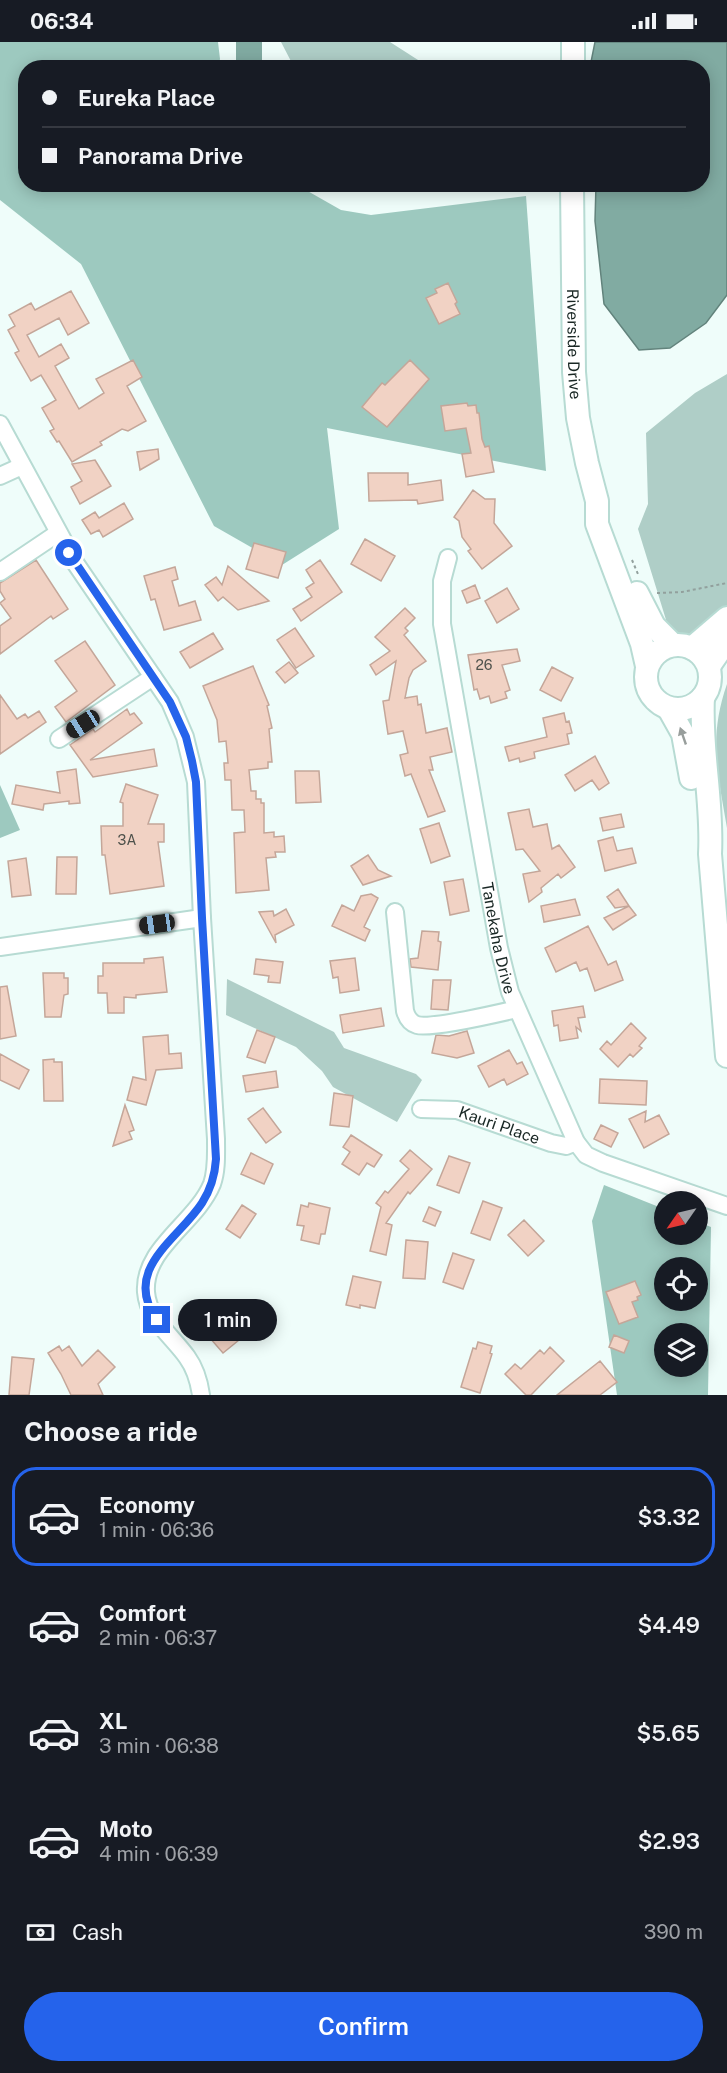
<!DOCTYPE html>
<meta charset="utf-8">
<style>
body{margin:0;font-family:"Public Sans",sans-serif;background:#20242c;color:#f1f3f6;height:100vh;display:flex;flex-direction:column;font-size:22px;white-space:nowrap}
*{box-sizing:border-box;margin:0}
p{font-size:20px;color:#9ea1a6}
.icon{flex:none;width:33px;height:33px;fill:none;stroke:currentColor;stroke-width:2;stroke-linecap:round;stroke-linejoin:round}
.map{position:relative;height:1353px;overflow:hidden}
.drawer{display:flex;flex-direction:column;background:#171b24;flex:1}
.drawer>*{flex:none}
.banner{position:absolute;left:18px;top:18px;width:692px;height:132px;border-radius:24px;box-shadow:0 3px 15px #0003;display:grid;align-content:center;height:132px;padding:0 24px;background:#171b24}
.needle{width:39px;rotate:236deg}
.controls{position:absolute;left:654px;top:1149px;display:grid;gap:12px}
.controls a{display:grid;place-items:center;width:54px;height:54px;border-radius:50%;background:#171b24;box-shadow:0 3px 15px #0003;font-size:30px}
.end{position:absolute;width:27px;height:27px;margin:-14px;border:8px solid #2563eb;background:#fff;box-shadow:0 0 0 3px #fff}
.from{border-radius:50%}
.bubble{position:absolute;height:42px;border-radius:21px;background:#171b24;box-shadow:0 3px 15px #0003;font-size:20px;font-weight:600;line-height:42px;text-align:center}
.car{position:absolute;width:18px;height:36px;margin:-18px -9px;border-radius:8px;box-shadow:0 0 4px 2px #0007;background:linear-gradient(#222 24%,#8ab4d8 0 40%,#222 0 76%,#8ab4d8 0 86%,#222 0)}
.banner b{display:flex;align-items:center;gap:21px;height:57px;font-size:22px}
.banner b+b{border-top:2px solid #363941}
.banner i{width:15px;height:15px;background:#f1f3f6}
ul{padding:0;list-style:none}
li{display:flex;align-items:center;gap:18px;height:99px;margin:0 12px 9px;padding:0 12px;border:3px solid transparent;border-radius:24px}
li div{flex:1}
li b{display:block;font-size:22px}
li em{font-style:normal;font-weight:600}
li.selected{border-color:#2563eb}
li>.icon{width:54px;height:54px;stroke-width:1.5}
h2{padding:0 24px;font-size:27px;line-height:72px}
.pay{display:flex;align-items:center;gap:15px;height:66px;padding:0 24px;font-size:22px}
.pay p{margin-inline-start:auto}
.cta{display:flex;gap:12px;margin-top:auto;padding:12px 24px}
.cta a{flex:1;height:69px;border-radius:36px;background:#2563eb;color:#fff;font-size:24px;font-weight:600;line-height:69px;text-align:center}
.status{display:flex;justify-content:space-between;align-items:center;height:42px;padding:0 30px;background:#171b24;direction:ltr}
.status svg{height:16px;fill:currentColor}
.map>svg:first-child{display:block}
</style>
<div class="status"><b>06:34</b><svg viewBox="0 0 49 12"><path d="M0 12V9h3v3zM5 12V6h3v6zM10 12V3h3v9zM15 12V0h3v12zM26 1h20v11H26zM47 4h2v5h-2z"/></svg></div>
<div class="map">
<svg width="727" height="1353" viewBox="0 0 727 1353">
<rect width="100%" height="100%" fill="#effdfa"/>
<path fill="#afcec7" d="M 281,0 L 390,0 L 429,25 L 294,25 Z
M 727,332 L 727,570 L 688,598 L 671,594 L 638,487 L 648,462 L 646,391 L 695,351 Z
M 727,642 L 727,786 C 718,732 708,696 727,642 Z
M 227,937 L 334,990 L 344,1006 L 416,1032 L 422,1038 L 397,1080 L 333,1045 L 322,1029 L 296,1005 L 226,973 Z"/>
<path fill="#9dc9bf" fill-rule="evenodd" d="M 0,0 L 218,0 L 220,17 L 218,25 L 26,26 L 26,142 L 297,143 L 341,168 L 371,173 L 526,154 L 546,429 L 327,386 L 339,487 L 282,523 L 214,484 L 81,222 L 0,158 Z
M 0,743 L 20,788 L 0,796 Z
M 604,1143 L 664,1167 L 664,1192 L 698,1192 L 698,1180 L 711,1185 L 708,1353 L 617,1353 L 592,1179 ZM 664,1226 L 698,1226 L 698,1258 L 664,1258 ZM 664,1292 L 698,1292 L 698,1324 L 664,1324 Z"/>
<path fill="#81aba2" stroke="#62837c" stroke-width="1.5" d="M 595,0 L 727,0 L 727,253 L 706,281 L 670,306 L 639,308 L 604,262 L 595,179 L 596,143 L 702,142 L 702,26 L 590,25 Z"/>
<g fill="none" stroke-linecap="round" stroke-linejoin="round">
<path stroke="#81aba2" stroke-width="26" d="M 249,0 L 249,26"/>
</g>
<path fill="#f1d2c4" stroke="#c4a699" stroke-width="1.5" d="M 448,241 L 457,260 L 455,262 L 460,272 L 439,282 L 426,256 L 437,251 L 435,247 Z
M 71,249 L 89,281 L 68,293 L 59,276 L 27,293 L 39,315 L 61,302 L 69,316 L 55,324 L 79,367 L 104,351 L 96,337 L 133,318 L 142,335 L 127,344 L 146,379 L 128,389 L 122,387 L 100,400 L 102,403 L 72,420 L 59,399 L 57,400 L 50,389 L 54,387 L 42,366 L 56,358 L 41,333 L 31,339 L 15,311 L 19,309 L 8,288 L 15,284 L 9,273 L 31,261 L 35,268 Z
M 410,318 L 429,337 L 387,385 L 362,365 L 382,341 L 385,343 Z
M 467,361 L 468,364 L 476,363 L 477,371 L 479,371 L 482,397 L 485,405 L 489,404 L 494,430 L 466,435 L 462,412 L 471,411 L 466,386 L 445,389 L 441,364 Z
M 158,407 L 159,417 L 140,428 L 137,410 Z
M 95,418 L 111,444 L 80,462 L 71,445 L 82,439 L 72,422 Z
M 368,431 L 408,431 L 408,443 L 441,438 L 443,458 L 418,462 L 417,458 L 369,459 Z
M 473,448 L 485,457 L 495,457 L 494,481 L 512,504 L 482,527 L 468,509 L 471,507 L 462,495 L 459,479 L 454,475 Z
M 124,461 L 133,477 L 103,495 L 99,488 L 91,492 L 82,478 L 95,470 L 99,476 Z
M 365,497 L 395,514 L 381,539 L 351,522 Z
M 254,501 L 286,510 L 278,536 L 246,527 Z
M 36,518 L 68,567 L 53,577 L 51,574 L 0,612 L 0,584 L 11,576 L 0,561 L 5,557 L 0,549 L 0,541 Z
M 320,518 L 342,550 L 301,579 L 293,567 L 312,555 L 306,546 L 314,541 L 306,528 Z
M 228,524 L 269,559 L 238,568 L 223,555 L 218,559 L 205,543 L 216,535 L 222,543 Z
M 175,525 L 178,537 L 172,539 L 179,564 L 195,559 L 201,578 L 164,588 L 155,557 L 151,558 L 144,534 Z
M 475,543 L 480,556 L 467,561 L 462,549 Z
M 507,546 L 519,567 L 497,581 L 485,559 Z
M 405,566 L 415,576 L 405,586 L 408,589 L 404,593 L 426,619 L 413,628 L 409,636 L 405,656 L 417,654 L 418,663 L 421,662 L 426,691 L 447,686 L 452,710 L 430,715 L 433,728 L 429,728 L 445,769 L 428,775 L 411,732 L 405,734 L 400,713 L 408,711 L 403,689 L 388,692 L 383,659 L 389,658 L 396,619 L 376,633 L 370,623 L 390,609 L 375,595 Z
M 295,586 L 314,614 L 296,626 L 277,598 Z
M 213,591 L 223,607 L 190,626 L 180,610 Z
M 85,599 L 115,643 L 66,680 L 55,665 L 77,649 L 55,619 Z
M 517,607 L 520,619 L 502,623 L 510,648 L 505,650 L 507,656 L 491,661 L 489,654 L 480,657 L 477,647 L 474,648 L 468,613 Z
M 289,620 L 298,631 L 285,641 L 276,630 Z
M 253,624 L 269,663 L 267,664 L 272,686 L 269,687 L 272,720 L 268,720 L 268,726 L 249,728 L 251,749 L 256,749 L 256,757 L 261,757 L 261,761 L 264,761 L 264,791 L 274,790 L 274,795 L 284,794 L 285,810 L 275,810 L 276,815 L 266,816 L 269,848 L 236,851 L 234,791 L 245,790 L 244,768 L 232,768 L 231,738 L 225,738 L 224,721 L 228,721 L 226,699 L 219,700 L 217,678 L 203,644 Z
M 552,625 L 573,636 L 561,659 L 540,648 Z
M 0,653 L 17,677 L 25,672 L 28,676 L 39,669 L 46,680 L 0,712 Z
M 127,667 L 130,673 L 134,671 L 142,681 L 90,718 L 154,707 L 157,724 L 93,735 L 70,703 L 93,687 L 95,690 Z
M 564,671 L 566,680 L 569,679 L 572,691 L 567,692 L 569,702 L 534,710 L 535,716 L 520,720 L 519,716 L 509,719 L 505,705 L 547,695 L 543,676 Z
M 595,714 L 609,741 L 599,748 L 592,738 L 575,749 L 565,733 Z
M 76,727 L 80,761 L 69,762 L 69,759 L 44,762 L 43,768 L 12,762 L 16,743 L 60,751 L 57,730 Z
M 295,729 L 319,729 L 321,760 L 296,761 Z
M 126,742 L 158,753 L 148,782 L 164,782 L 164,800 L 158,800 L 164,844 L 110,852 L 105,813 L 102,813 L 101,784 L 123,784 L 123,761 L 120,760 Z
M 529,767 L 533,785 L 547,782 L 552,807 L 559,803 L 575,825 L 561,836 L 558,832 L 541,846 L 542,850 L 529,860 L 523,832 L 540,829 L 523,807 L 516,808 L 508,771 Z
M 621,772 L 624,785 L 603,789 L 600,776 Z
M 439,781 L 450,814 L 431,821 L 420,787 Z
M 613,795 L 617,809 L 632,806 L 636,821 L 605,829 L 598,799 Z
M 368,813 L 378,828 L 391,834 L 363,843 L 351,824 Z
M 57,815 L 77,815 L 76,852 L 56,852 Z
M 26,816 L 31,853 L 12,855 L 8,819 Z
M 463,837 L 469,869 L 450,873 L 444,840 Z
M 618,847 L 629,864 L 615,866 L 607,855 Z
M 371,852 L 378,856 L 364,885 L 370,888 L 365,899 L 332,884 L 342,863 L 354,869 L 361,854 Z
M 575,857 L 580,873 L 544,880 L 541,864 Z
M 629,864 L 636,873 L 613,888 L 604,876 Z
M 286,867 L 294,883 L 275,893 L 276,901 L 259,870 L 273,869 L 274,874 Z
M 588,884 L 608,923 L 616,919 L 623,938 L 595,949 L 587,926 L 580,929 L 576,920 L 556,930 L 545,906 Z
M 422,889 L 439,890 L 438,899 L 441,900 L 438,928 L 411,925 L 410,917 L 418,916 Z
M 163,915 L 167,950 L 136,953 L 136,956 L 124,955 L 124,971 L 108,971 L 107,951 L 98,951 L 98,934 L 103,934 L 103,921 L 144,921 L 144,917 Z
M 355,916 L 359,948 L 340,951 L 338,935 L 333,936 L 330,919 Z
M 256,917 L 283,920 L 280,941 L 268,940 L 269,934 L 254,932 Z
M 43,931 L 64,931 L 64,936 L 68,936 L 68,952 L 64,953 L 61,975 L 45,975 Z
M 433,938 L 451,938 L 448,968 L 431,967 Z
M 7,944 L 16,994 L 0,997 L 0,945 Z
M 583,964 L 585,975 L 578,976 L 581,989 L 576,985 L 578,996 L 560,999 L 558,983 L 554,984 L 552,969 Z
M 381,966 L 384,984 L 343,991 L 340,973 Z
M 631,981 L 646,996 L 639,1004 L 642,1006 L 633,1015 L 630,1012 L 618,1025 L 600,1007 L 607,999 L 611,1003 Z
M 257,988 L 275,995 L 265,1021 L 247,1015 Z
M 467,989 L 474,1011 L 457,1016 L 432,1011 L 436,993 L 449,994 Z
M 168,993 L 169,1012 L 181,1011 L 182,1026 L 156,1028 L 146,1063 L 127,1058 L 133,1035 L 146,1038 L 143,995 Z
M 509,1008 L 517,1022 L 522,1020 L 528,1032 L 507,1043 L 504,1037 L 489,1045 L 478,1024 Z
M 0,1012 L 29,1028 L 19,1047 L 0,1038 Z
M 54,1017 L 54,1020 L 62,1020 L 63,1059 L 44,1059 L 43,1018 Z
M 276,1029 L 278,1045 L 246,1050 L 243,1034 Z
M 600,1037 L 647,1039 L 646,1063 L 599,1061 Z
M 334,1051 L 353,1054 L 349,1085 L 330,1083 Z
M 125,1063 L 134,1088 L 129,1090 L 132,1097 L 113,1104 Z
M 263,1066 L 281,1090 L 266,1101 L 248,1077 Z
M 646,1069 L 645,1080 L 659,1073 L 669,1092 L 644,1106 L 629,1077 Z
M 601,1083 L 618,1091 L 611,1105 L 594,1097 Z
M 351,1093 L 382,1113 L 374,1125 L 367,1121 L 359,1133 L 342,1122 L 350,1110 L 343,1105 Z
M 410,1108 L 432,1127 L 410,1152 L 408,1150 L 386,1181 L 392,1183 L 386,1213 L 370,1209 L 381,1165 L 376,1161 L 385,1149 L 388,1151 L 409,1127 L 400,1119 Z
M 251,1111 L 273,1122 L 264,1142 L 241,1132 Z
M 449,1114 L 470,1121 L 459,1151 L 437,1143 Z
M 483,1159 L 502,1166 L 490,1198 L 471,1191 Z
M 309,1161 L 330,1166 L 325,1192 L 321,1192 L 319,1202 L 301,1198 L 304,1184 L 297,1183 L 301,1163 L 308,1165 Z
M 242,1163 L 256,1172 L 240,1196 L 226,1187 Z
M 429,1165 L 441,1170 L 435,1184 L 423,1179 Z
M 524,1178 L 544,1199 L 528,1214 L 508,1193 Z
M 406,1198 L 428,1200 L 425,1237 L 403,1236 Z
M 453,1211 L 474,1218 L 463,1247 L 443,1240 Z
M 353,1234 L 381,1240 L 375,1266 L 360,1263 L 360,1266 L 346,1263 Z
M 635,1239 L 641,1253 L 637,1255 L 638,1258 L 632,1260 L 638,1275 L 619,1282 L 606,1250 Z
M 214,1263 L 228,1280 L 231,1277 L 244,1294 L 223,1311 L 209,1295 L 216,1290 L 202,1272 Z
M 614,1293 L 629,1299 L 624,1311 L 609,1305 Z
M 478,1300 L 492,1304 L 490,1311 L 492,1312 L 480,1351 L 461,1345 L 473,1306 L 476,1307 Z
M 59,1304 L 62,1309 L 69,1304 L 82,1324 L 98,1308 L 115,1325 L 98,1342 L 103,1353 L 71,1353 L 61,1332 L 48,1311 Z
M 550,1305 L 564,1319 L 531,1353 L 526,1353 L 505,1332 L 515,1322 L 521,1327 L 540,1308 L 544,1312 Z
M 12,1315 L 34,1317 L 29,1353 L 9,1353 Z
M 600,1319 L 617,1340 L 600,1353 L 557,1353 Z"/>
<g fill="none" stroke-linecap="round" stroke-linejoin="round">
<defs>
<g id="minor">
<path d="M 0,382 L 76,522 L 170,660 L 185,695 L 196,740 L 202,876"/>
<path d="M 0,434 L 22,424"/>
<path id="s1" d="M 448,516 L 442,539 L 442,582 L 499,906 L 510,950 L 576,1100 L 586,1113 L 603,1121 L 727,1164"/>
<path d="M 0,530 L 58,491"/>
<path d="M 59,697 L 153,635"/>
<path d="M 395,870 L 405,969 C 407,976 410,981 417,983 C 431,987 500,971 517,967"/>
<path d="M 0,905 L 202,876 L 216,1097 C 216,1112 217,1128 212,1142 C 196,1181 143,1206 146,1250 C 148,1277 172,1294 187,1315 C 195,1326 199,1339 201,1353"/>
<path id="s2" d="M 421,1067 L 457,1068 L 551,1101 L 566,1104 L 576,1100"/>
</g>
<g id="major">
<path d="M 573,26 L 573,0"/>
<path id="s3" d="M 572,142 L 574,330 L 578,376 L 587,421 L 597,459 L 597,482 L 642,602 L 647,624"/>
<path d="M 637,551 L 654,584 L 673,603"/>
<circle cx="678" cy="635" r="32"/>
<path d="M 692,606 L 727,576"/>
<path d="M 709,624 L 727,598"/>
<path d="M 703,655 C 700,708 713,759 710,812 L 727,1014"/>
<path d="M 669,667 L 683,692 L 691,736"/>
</g>
</defs>
<use href="#minor" stroke="#b7dbd3" stroke-width="20"/>
<use href="#major" stroke="#b7dbd3" stroke-width="26"/>
<path stroke="#92a09d" stroke-width="2" stroke-dasharray="3 3" stroke-linecap="butt" d="M 632,518 L 638,532
M 657,551 L 682,550 L 727,541"/>
<use href="#minor" stroke="#fff" stroke-width="16"/>
<use href="#major" stroke="#fff" stroke-width="22"/>
</g>
<defs><path id="oneway-solid" d="M-6-.8H1V-3.2L6.5 0L1 3.2V.8H-6Z" transform="scale(1.5)"/></defs>
<use fill="#989e9c" href="#oneway-solid" transform="translate(683 694) rotate(-109)"/>
<g fill="none" stroke-linecap="round" stroke-linejoin="round">
<path stroke="#2563eb" stroke-width="8" d="M 69,511 L 170,660 L 186,695 L 192,719 L 196,740 L 202,876 L 216,1117 C 215,1133 211,1147 202,1161 C 178,1198 121,1227 157,1278"/>
</g>
<g text-anchor="middle" dominant-baseline="central" stroke-width="4.5" stroke-linejoin="round" paint-order="stroke">
<g font-size="14" fill="#4f524c">
<text x="484" y="623">26</text>
<text x="127" y="798">3A</text>
</g>
<g font-size="16" fill="#192724" stroke="#fff">
<text stroke="none"><textPath href="#s3" startOffset="160">Riverside Drive</textPath></text>
<text stroke="none"><textPath href="#s1" startOffset="386">Tanekaha Drive</textPath></text>
<text stroke="none"><textPath href="#s2" startOffset="81">Kauri Place</textPath></text>
</g>
</g>
</svg>
<div class="controls">
<a><svg class="needle" viewBox="-14 -14 28 28"><path d="M0-13l5 13h-10z" fill="#e53935"/><path d="M0 13l5-13h-10z" fill="#9ea1a6"/></svg></a>
<a><svg class="icon" aria-label="locate" viewBox="0 0 24 24"><circle cx="12" cy="12" r="6"/><path d="M12 2v4M12 18v4M2 12h4M18 12h4"/></svg></a>
<a><svg class="icon" aria-label="layers" viewBox="0 0 24 24"><path d="M12 4l9 5-9 5-9-5zM3 14l9 5 9-5"/></svg></a>
</div>
<i class="end from" style="left:69px;top:511px"></i>
<i class="end" style="left:157px;top:1278px"></i>
<div class="bubble" style="left:178px;top:1257px;width:99px">1 min</div>
<i class="car" style="left:83px;top:682px;rotate:238deg"></i>
<i class="car" style="left:157px;top:882px;rotate:262deg"></i>
<div class="banner">
<b><i class="from"></i>Eureka Place</b>
<b><i></i>Panorama Drive</b>
</div>
</div>
<section class="drawer">
<h2>Choose a ride</h2>
<ul>
<li class="selected"><svg class="icon" aria-label="car" viewBox="0 0 24 24"><path d="M5 17H2v-5l4-1 3-4h7l3 4 3 1v5h-3M9 17h6M6 11h13"/><circle cx="7" cy="17" r="2"/><circle cx="17" cy="17" r="2"/></svg><div><b>Economy</b><p>1 min · 06:36</p></div><em>$3.32</em></li>
<li><svg class="icon" aria-label="car" viewBox="0 0 24 24"><path d="M5 17H2v-5l4-1 3-4h7l3 4 3 1v5h-3M9 17h6M6 11h13"/><circle cx="7" cy="17" r="2"/><circle cx="17" cy="17" r="2"/></svg><div><b>Comfort</b><p>2 min · 06:37</p></div><em>$4.49</em></li>
<li><svg class="icon" aria-label="car" viewBox="0 0 24 24"><path d="M5 17H2v-5l4-1 3-4h7l3 4 3 1v5h-3M9 17h6M6 11h13"/><circle cx="7" cy="17" r="2"/><circle cx="17" cy="17" r="2"/></svg><div><b>XL</b><p>3 min · 06:38</p></div><em>$5.65</em></li>
<li><svg class="icon" aria-label="car" viewBox="0 0 24 24"><path d="M5 17H2v-5l4-1 3-4h7l3 4 3 1v5h-3M9 17h6M6 11h13"/><circle cx="7" cy="17" r="2"/><circle cx="17" cy="17" r="2"/></svg><div><b>Moto</b><p>4 min · 06:39</p></div><em>$2.93</em></li>
</ul>
<div class="pay"><svg class="icon" aria-label="cash" viewBox="0 0 24 24"><path d="M3 7h18v10H3z"/><circle cx="12" cy="12" r="2"/></svg>Cash<p>390 m</p></div>
<div class="cta"><a>Confirm</a></div>
</section>
